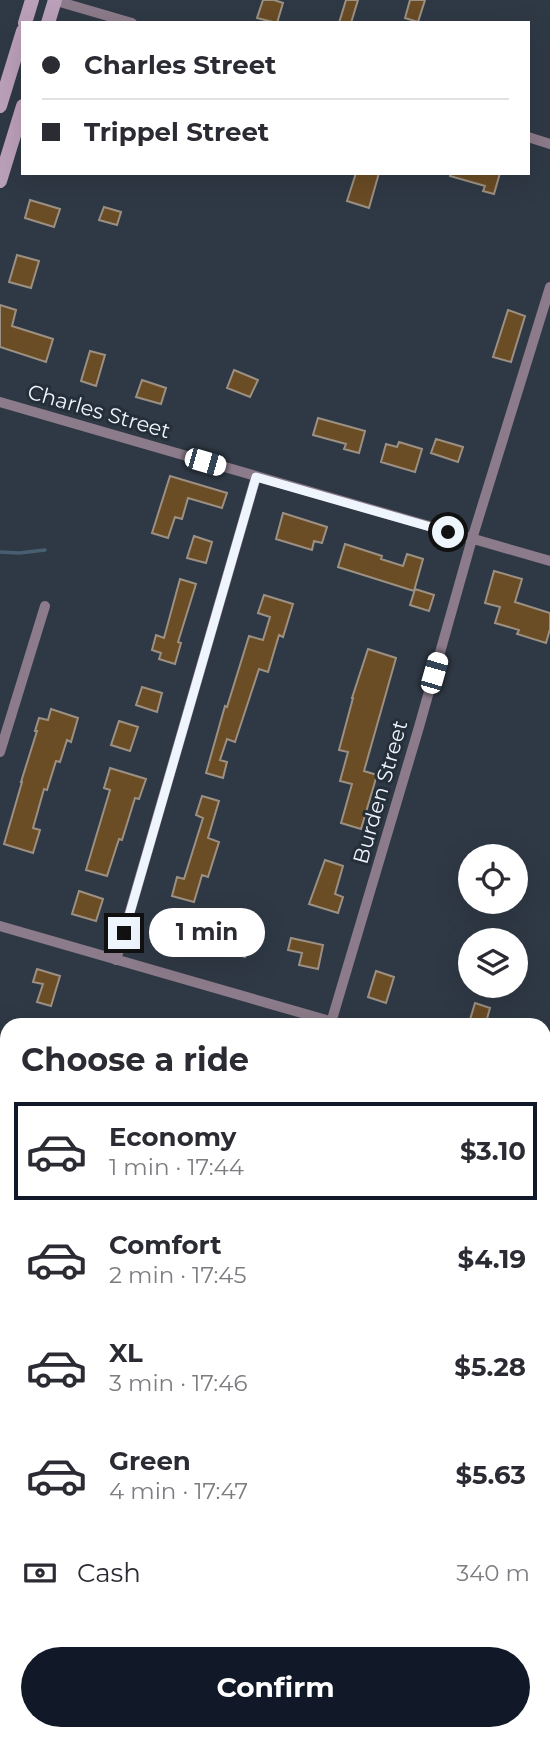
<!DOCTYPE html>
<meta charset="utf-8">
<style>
body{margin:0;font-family:Montserrat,sans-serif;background:#f7f7f7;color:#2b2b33;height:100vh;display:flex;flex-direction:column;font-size:26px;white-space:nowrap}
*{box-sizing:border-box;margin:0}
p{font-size:23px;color:#7c7c81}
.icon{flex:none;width:38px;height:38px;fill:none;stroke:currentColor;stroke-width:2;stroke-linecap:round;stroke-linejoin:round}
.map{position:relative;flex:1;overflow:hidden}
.side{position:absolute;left:0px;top:1018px;width:551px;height:723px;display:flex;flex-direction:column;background:#fff;border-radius:21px 21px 0 0;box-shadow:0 7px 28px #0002}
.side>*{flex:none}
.guide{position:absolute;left:21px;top:21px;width:509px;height:154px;border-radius:0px;box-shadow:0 7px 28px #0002;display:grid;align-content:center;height:154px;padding:0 21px;background:#fff}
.fabs{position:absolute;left:458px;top:844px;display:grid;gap:14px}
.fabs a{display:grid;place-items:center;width:70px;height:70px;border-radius:50%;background:#fff;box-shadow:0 7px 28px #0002;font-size:35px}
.end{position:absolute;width:32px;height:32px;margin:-16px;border:9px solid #eef5fd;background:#111;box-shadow:0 0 0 4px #111}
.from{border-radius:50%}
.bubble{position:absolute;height:49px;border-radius:24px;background:#fff;box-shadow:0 7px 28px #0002;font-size:23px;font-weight:700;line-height:49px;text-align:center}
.car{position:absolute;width:21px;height:42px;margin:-21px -10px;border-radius:9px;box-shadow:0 0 5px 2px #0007;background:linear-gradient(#fff 24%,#345 0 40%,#fff 0 76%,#345 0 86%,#fff 0)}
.guide b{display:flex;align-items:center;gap:24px;height:66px;font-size:26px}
.guide b+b{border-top:2px solid #e1e1e2}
.guide i{width:18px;height:18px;background:#2b2b33}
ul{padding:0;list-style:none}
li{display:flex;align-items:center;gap:21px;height:98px;margin:0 14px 10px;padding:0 7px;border:4px solid transparent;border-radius:0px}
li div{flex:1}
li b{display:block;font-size:26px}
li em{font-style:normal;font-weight:700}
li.active{border-color:#111827}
li>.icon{width:63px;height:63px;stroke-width:1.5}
h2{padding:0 21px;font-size:32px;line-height:84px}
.pay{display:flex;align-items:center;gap:18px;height:77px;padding:0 21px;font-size:26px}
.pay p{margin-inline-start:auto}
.button{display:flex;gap:14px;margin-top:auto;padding:14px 21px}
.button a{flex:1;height:80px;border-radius:42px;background:#111827;color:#fff;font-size:28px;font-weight:700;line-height:80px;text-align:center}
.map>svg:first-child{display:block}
</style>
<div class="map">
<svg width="550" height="1741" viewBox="0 0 550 1741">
<rect width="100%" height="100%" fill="#2f3945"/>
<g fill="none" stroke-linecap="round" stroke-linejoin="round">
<path stroke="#475f70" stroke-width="3.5" d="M 0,552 L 19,553 L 45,550"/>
</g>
<path fill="#6a4c25" stroke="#9c9083" stroke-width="2" d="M 263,0 L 274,0 L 283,3 L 277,23 L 257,18 Z
M 346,0 L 358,0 L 351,23 L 339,23 Z
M 410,0 L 425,0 L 418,22 L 405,18 Z
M 356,173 L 379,173 L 369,208 L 347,201 Z
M 450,173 L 500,173 L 494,194 L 483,191 L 485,186 L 450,176 Z
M 30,200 L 60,209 L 54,227 L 25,218 Z
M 104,207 L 121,212 L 117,225 L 99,220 Z
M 17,255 L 39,261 L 31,288 L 9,282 Z
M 0,305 L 16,310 L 12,326 L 53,339 L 46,362 L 0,347 Z
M 508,310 L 525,316 L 511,362 L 493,357 Z
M 90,351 L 105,355 L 96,386 L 81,381 Z
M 234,370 L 258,380 L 250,397 L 227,388 Z
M 142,380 L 166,388 L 161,404 L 136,397 Z
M 318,418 L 365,431 L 359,453 L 344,449 L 346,444 L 313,435 Z
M 436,439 L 463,447 L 458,462 L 431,453 Z
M 399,442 L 422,449 L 415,472 L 381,462 L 386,444 L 397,447 Z
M 170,476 L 227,493 L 222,508 L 188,498 L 182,519 L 175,517 L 168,538 L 152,533 Z
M 283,513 L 327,527 L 322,543 L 314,541 L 312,550 L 276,539 Z
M 194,536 L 212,542 L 206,563 L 187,558 Z
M 345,544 L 382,556 L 381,559 L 403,566 L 407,554 L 423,559 L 414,591 L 338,567 Z
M 494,571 L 522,579 L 515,602 L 550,613 L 550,629 L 546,643 L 517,634 L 519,630 L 495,623 L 500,607 L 485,603 Z
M 180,579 L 196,584 L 178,642 L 181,643 L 175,664 L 159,659 L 161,653 L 152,650 L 156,635 L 164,638 Z
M 415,589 L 434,595 L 429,611 L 410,605 Z
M 264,595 L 293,604 L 283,637 L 279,635 L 268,672 L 259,669 L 235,742 L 227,739 L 220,760 L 227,762 L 223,778 L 206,773 L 225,706 L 227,707 L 249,636 L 263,640 L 270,617 L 258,613 Z
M 368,649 L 396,658 L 364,771 L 377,775 L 361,829 L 341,823 L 352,784 L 340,781 L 348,752 L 339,750 L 353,698 L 352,698 Z
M 142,687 L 162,693 L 157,712 L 136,705 Z
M 51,709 L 78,718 L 71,742 L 67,740 L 60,762 L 56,761 L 47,790 L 44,789 L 33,828 L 40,830 L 33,853 L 4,844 L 22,782 L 21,782 L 37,731 L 35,731 L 39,718 L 48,720 Z
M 119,721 L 138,727 L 130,751 L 111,745 Z
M 110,768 L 146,779 L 139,799 L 135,798 L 122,840 L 119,839 L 107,876 L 86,870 L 110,790 L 104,788 Z
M 202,796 L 219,801 L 208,838 L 219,842 L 208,877 L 202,875 L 194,902 L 172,896 L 177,877 L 184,879 L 203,818 L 196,815 Z
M 325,860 L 343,866 L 335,894 L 343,897 L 338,913 L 309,904 Z
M 79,891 L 103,899 L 96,921 L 72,914 Z
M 160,921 L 182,928 L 177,944 L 156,937 Z
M 228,934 L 250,941 L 245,957 L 223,950 Z
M 291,938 L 323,945 L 318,969 L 299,965 L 302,953 L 288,950 Z
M 37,969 L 60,976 L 51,1006 L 37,1002 L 43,984 L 33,982 Z
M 376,971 L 394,977 L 386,1003 L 368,997 Z
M 475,1003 L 490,1008 L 485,1026 L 469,1023 Z"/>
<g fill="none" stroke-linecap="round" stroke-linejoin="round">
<path stroke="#8c7b8a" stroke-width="5" d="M 0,1247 L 7,1221
M 0,1498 L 6,1477
M 0,1512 L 7,1514
M 544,1670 L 550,1670
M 0,1694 L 7,1697
M 539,1734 L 540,1741"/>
<path stroke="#8c7b8a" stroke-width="10" d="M 53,0 L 132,23
M 528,137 L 550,144
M 0,402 L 550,561
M 0,752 L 45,606
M 0,926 L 347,1026
M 116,960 L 256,477
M 330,1026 L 419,727 L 472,539 L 550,287
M 544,1082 L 550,1083
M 0,1475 L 7,1477
M 544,1630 L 550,1631"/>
<path stroke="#bba0b9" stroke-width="14" d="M 25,23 L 32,0
M 48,23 L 55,0
M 0,106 L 23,31
M 0,181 L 23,106"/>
</g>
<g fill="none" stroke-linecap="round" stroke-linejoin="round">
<path stroke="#eef5fd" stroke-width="9" d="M 124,933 L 256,477 L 448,532"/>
</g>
<g text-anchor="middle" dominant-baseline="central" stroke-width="6" stroke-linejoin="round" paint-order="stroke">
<g font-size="21" fill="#eef5fd" stroke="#252f3a">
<text transform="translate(99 411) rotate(16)">Charles Street</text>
<text transform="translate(380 792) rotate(-74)">Burden Street</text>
</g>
</g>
</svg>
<div class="fabs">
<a><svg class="icon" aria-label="locate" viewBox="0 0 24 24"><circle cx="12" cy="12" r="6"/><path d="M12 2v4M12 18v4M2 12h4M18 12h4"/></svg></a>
<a><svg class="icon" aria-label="layers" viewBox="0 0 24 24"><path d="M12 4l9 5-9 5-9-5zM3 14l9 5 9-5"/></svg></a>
</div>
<i class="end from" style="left:448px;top:532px"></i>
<i class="end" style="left:124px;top:933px"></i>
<div class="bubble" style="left:149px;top:908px;width:116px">1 min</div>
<i class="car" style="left:205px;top:462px;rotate:106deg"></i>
<i class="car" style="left:434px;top:673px;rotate:16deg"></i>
<div class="guide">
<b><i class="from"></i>Charles Street</b>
<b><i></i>Trippel Street</b>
</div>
<section class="side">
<h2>Choose a ride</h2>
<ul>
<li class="active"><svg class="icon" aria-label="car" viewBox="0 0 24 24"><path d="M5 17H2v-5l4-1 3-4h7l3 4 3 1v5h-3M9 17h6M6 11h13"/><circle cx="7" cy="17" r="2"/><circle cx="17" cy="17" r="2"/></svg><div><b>Economy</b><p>1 min · 17:44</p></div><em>$3.10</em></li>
<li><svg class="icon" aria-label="car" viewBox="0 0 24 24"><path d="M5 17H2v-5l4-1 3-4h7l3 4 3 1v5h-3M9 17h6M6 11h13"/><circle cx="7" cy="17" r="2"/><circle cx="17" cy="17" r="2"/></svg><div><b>Comfort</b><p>2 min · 17:45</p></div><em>$4.19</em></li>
<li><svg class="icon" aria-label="car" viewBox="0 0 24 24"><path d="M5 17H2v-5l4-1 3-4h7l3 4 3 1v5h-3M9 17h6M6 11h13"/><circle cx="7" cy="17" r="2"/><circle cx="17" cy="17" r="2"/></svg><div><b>XL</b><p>3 min · 17:46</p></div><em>$5.28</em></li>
<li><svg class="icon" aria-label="car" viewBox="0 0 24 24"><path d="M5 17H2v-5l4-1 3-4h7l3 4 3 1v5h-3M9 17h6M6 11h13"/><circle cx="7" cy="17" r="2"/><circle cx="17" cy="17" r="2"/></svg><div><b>Green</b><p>4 min · 17:47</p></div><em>$5.63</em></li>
</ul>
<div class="pay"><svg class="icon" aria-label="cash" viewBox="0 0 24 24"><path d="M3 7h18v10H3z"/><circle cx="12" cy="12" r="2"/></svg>Cash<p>340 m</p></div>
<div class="button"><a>Confirm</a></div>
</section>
</div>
